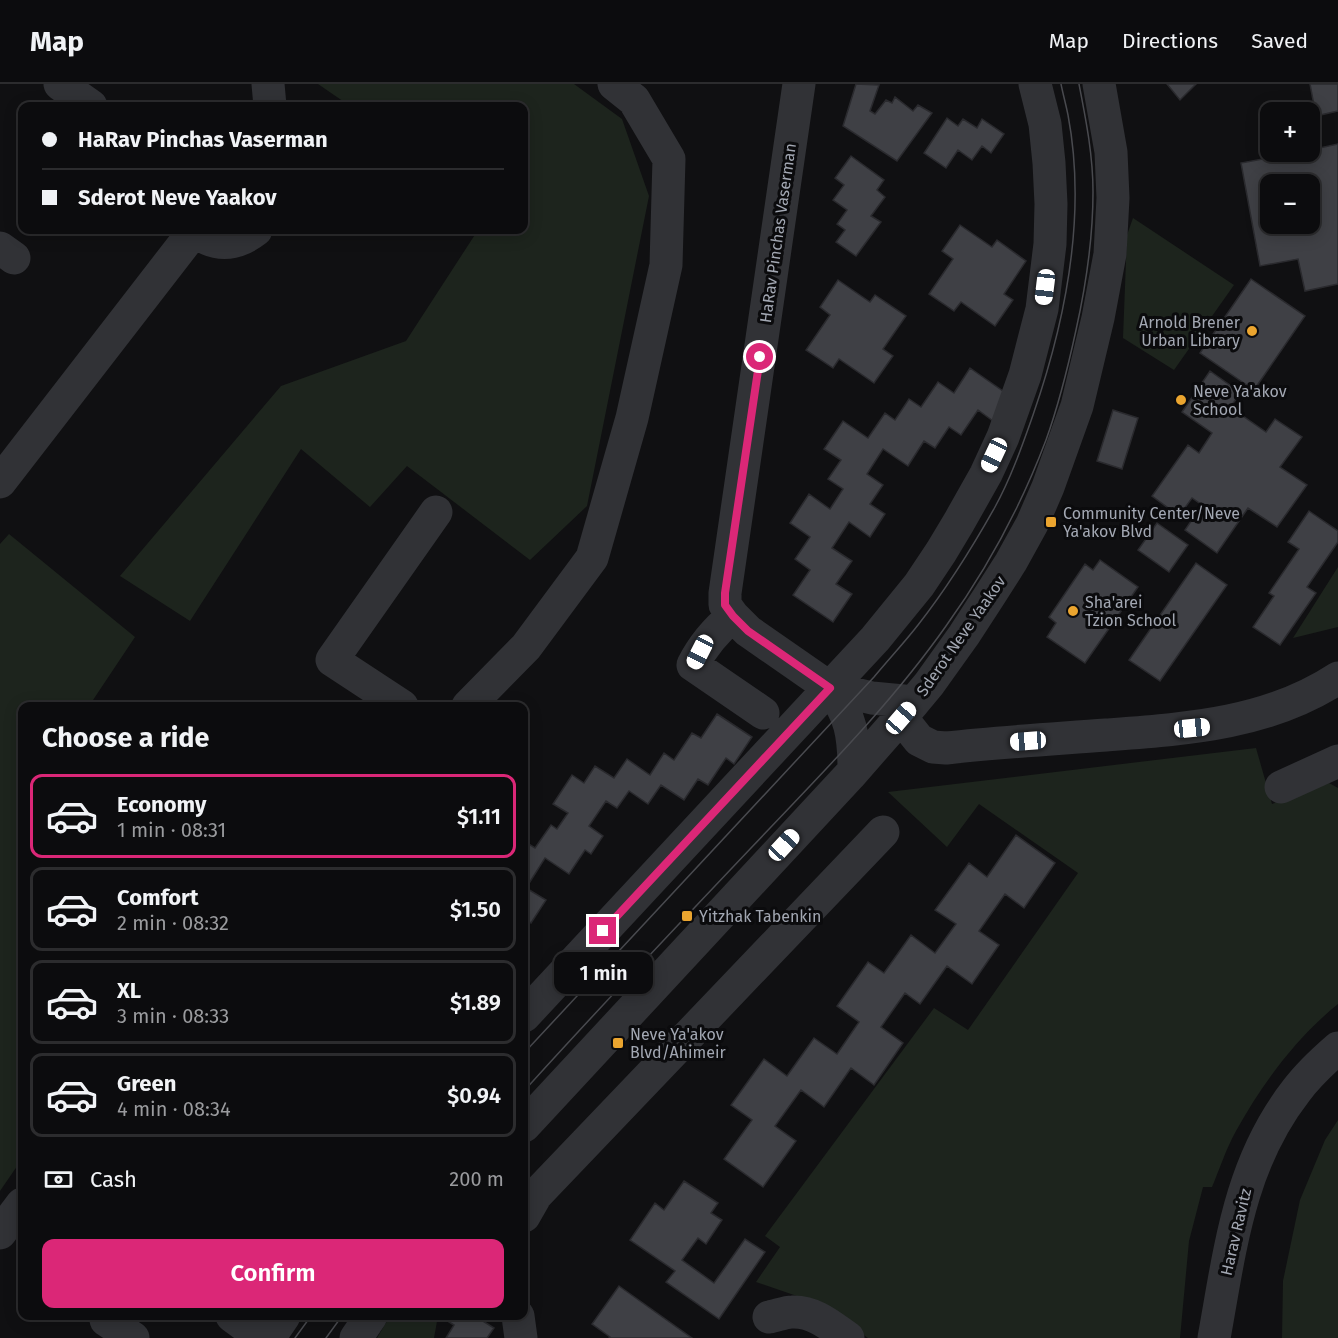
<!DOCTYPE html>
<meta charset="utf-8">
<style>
body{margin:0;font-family:"Fira Sans",sans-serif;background:#151517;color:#f1f3f6;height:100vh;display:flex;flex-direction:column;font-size:22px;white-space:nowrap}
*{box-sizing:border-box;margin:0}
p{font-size:20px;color:#9a9b9e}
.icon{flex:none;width:33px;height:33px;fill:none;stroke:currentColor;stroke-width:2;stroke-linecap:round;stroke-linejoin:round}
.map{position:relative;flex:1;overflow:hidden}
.drawer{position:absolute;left:18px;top:618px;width:510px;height:618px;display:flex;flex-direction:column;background:#0c0c0e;border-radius:12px;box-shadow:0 3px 15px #0003,0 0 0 2px #2c2c2e}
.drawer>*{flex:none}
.hud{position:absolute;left:18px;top:18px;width:510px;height:132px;border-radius:12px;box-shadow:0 3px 15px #0003,0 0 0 2px #2c2c2e;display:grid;align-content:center;height:132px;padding:0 24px;background:#0c0c0e}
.controls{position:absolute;left:1260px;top:18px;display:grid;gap:12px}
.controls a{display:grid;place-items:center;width:60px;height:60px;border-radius:12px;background:#0c0c0e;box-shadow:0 3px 15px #0003,0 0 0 2px #2c2c2e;font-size:30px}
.end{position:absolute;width:27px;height:27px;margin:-14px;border:8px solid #db2777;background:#fff;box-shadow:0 0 0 3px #fff}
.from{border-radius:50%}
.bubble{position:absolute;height:42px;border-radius:12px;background:#0c0c0e;box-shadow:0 3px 15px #0003,0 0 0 2px #2c2c2e;font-size:20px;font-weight:600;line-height:42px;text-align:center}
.car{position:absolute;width:18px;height:36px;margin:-18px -9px;border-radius:8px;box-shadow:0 0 4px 2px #0007;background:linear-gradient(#fff 24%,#345 0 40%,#fff 0 76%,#345 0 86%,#fff 0)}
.hud b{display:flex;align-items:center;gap:21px;height:57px;font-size:22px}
.hud b+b{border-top:2px solid #2c2c2e}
.hud i{width:15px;height:15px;background:#f1f3f6}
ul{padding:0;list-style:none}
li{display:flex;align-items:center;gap:18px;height:84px;margin:0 12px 9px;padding:0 12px;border:3px solid #2c2c2e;border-radius:12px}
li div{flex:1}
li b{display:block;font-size:22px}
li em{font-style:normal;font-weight:600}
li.on{border-color:#db2777}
li>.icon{width:54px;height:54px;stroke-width:1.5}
h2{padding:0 24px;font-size:27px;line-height:72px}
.pay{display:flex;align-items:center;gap:15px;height:66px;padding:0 24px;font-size:22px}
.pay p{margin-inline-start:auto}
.button{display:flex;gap:12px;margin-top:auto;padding:12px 24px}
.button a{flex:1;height:69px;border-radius:12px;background:#db2777;color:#fff;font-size:24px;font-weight:600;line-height:69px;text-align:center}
header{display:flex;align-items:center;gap:36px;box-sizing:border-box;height:84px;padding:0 30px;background:#0c0c0e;border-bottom:2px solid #2c2c2e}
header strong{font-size:28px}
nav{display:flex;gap:33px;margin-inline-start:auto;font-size:21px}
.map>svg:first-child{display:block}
</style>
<header>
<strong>Map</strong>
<nav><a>Map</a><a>Directions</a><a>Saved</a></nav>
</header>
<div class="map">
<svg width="1338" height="1254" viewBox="0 0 1338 1254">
<rect width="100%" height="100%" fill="#101012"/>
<path fill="#1d241d" d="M 318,0 L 574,0 L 622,35 L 649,112 L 587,422 L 530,476 L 407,382 L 370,423 L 301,365 L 190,537 L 120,492 L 281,302 L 406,257 L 478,146 L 524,146 L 524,22 L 350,22 Z
M 1133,134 L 1234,201 L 1174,286 L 1123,254 L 1127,151 Z
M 9,450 L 135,553 L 89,622 L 22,622 L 22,1075 L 0,1107 L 0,460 Z
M 1338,483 L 1338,543 L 1293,554 Z
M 1256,664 L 1272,720 L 1329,699 L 1338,704 L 1338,920 C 1296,954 1262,1000 1236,1047 C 1226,1065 1220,1084 1212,1103 L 1203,1103 L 1189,1157 L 1180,1254 L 868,1254 L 823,1221 L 756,1198 L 780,1163 L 765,1152 L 934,924 L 968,946 L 1078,789 L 979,720 L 947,763 L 888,708 Z
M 1338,1036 L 1338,1254 L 1282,1254 L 1283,1197 L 1300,1116 L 1325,1056 Z
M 390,1232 L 438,1232 L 434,1254 L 377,1254 Z"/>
<path fill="#3f4045" stroke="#2a2a2e" stroke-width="1.5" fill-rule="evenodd" d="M 856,0 L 879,1 L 870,27 L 875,30 L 886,16 L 892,19 L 895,13 L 913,27 L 918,21 L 932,29 L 897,77 L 843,42 Z
M 1167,0 L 1196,0 L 1180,16 Z
M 1310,0 L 1338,0 L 1338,27 L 1316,32 Z
M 947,34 L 958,42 L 963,35 L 977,44 L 982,35 L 1004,50 L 991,69 L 982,62 L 972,76 L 958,66 L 946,84 L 924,69 Z
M 1338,60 L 1338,200 L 1305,207 L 1298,175 L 1260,182 L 1241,79 L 1301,68 L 1310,68 L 1310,66 ZM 1270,100 L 1310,100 L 1310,140 L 1270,140 Z
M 851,72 L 884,96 L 877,106 L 885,113 L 871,132 L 881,138 L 856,172 L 836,158 L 845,146 L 837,140 L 847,126 L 833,116 L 844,101 L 835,94 Z
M 960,141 L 992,163 L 997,156 L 1026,177 L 1004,210 L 1013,216 L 995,242 L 961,218 L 954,227 L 929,210 L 953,175 L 942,167 Z
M 1251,195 L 1305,232 L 1254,306 L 1200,269 Z
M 838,196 L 870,218 L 875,211 L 906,232 L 883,265 L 893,272 L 874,299 L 839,275 L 833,284 L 806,266 L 830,231 L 820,223 Z
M 970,284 L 1010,312 L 993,337 L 978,326 L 961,351 L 949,343 L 935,364 L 924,357 L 908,382 L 883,365 L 867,390 L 883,401 L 870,420 L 885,430 L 870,453 L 849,438 L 832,464 L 852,477 L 836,500 L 852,510 L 833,538 L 793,511 L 810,486 L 795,475 L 810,453 L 790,439 L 809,410 L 830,425 L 843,405 L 828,395 L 841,376 L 824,365 L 843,337 L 868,354 L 885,329 L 895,336 L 909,315 L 921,323 L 938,298 L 954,309 Z
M 1210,287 L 1241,309 L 1230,323 L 1266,348 L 1275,335 L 1302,353 L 1280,383 L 1307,401 L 1277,443 L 1248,424 L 1217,469 L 1185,446 L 1202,421 L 1192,414 L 1179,432 L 1152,412 L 1188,361 L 1199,369 L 1212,349 L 1182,328 Z
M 1113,326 L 1138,334 L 1122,385 L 1097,377 Z
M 1309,427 L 1338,447 L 1338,458 L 1307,503 L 1316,509 L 1280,561 L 1253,543 L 1274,512 L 1269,509 L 1299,465 L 1288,458 Z
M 1157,439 L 1188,461 L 1169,488 L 1138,466 Z
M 1100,476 L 1138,503 L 1085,579 L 1047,553 L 1056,539 L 1049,533 L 1085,480 L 1093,486 Z
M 1196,479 L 1227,501 L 1160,597 L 1129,576 Z
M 717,630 L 752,653 L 734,680 L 726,674 L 708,701 L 698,695 L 684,716 L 661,701 L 648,720 L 629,707 L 617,724 L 606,717 L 589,742 L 603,752 L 591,770 L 585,766 L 569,790 L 545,774 L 526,804 L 546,816 L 531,839 L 524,835 L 524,757 L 535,764 L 551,741 L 557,745 L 568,729 L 553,720 L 572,691 L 584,699 L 595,682 L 614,694 L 627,675 L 650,691 L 664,669 L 674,676 L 692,649 L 701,654 Z
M 1016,751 L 1055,779 L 1024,824 L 1005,810 L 979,847 L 999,861 L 972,900 L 947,882 L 920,920 L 905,909 L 881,943 L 903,959 L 874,1001 L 851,984 L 824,1023 L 801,1006 L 775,1042 L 796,1057 L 763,1103 L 724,1075 L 752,1036 L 731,1021 L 764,975 L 787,992 L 814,954 L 837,970 L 859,938 L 837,922 L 868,878 L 884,889 L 911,851 L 935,869 L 956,840 L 935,826 L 969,779 L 987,793 Z
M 684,1097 L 718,1119 L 711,1129 L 722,1136 L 706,1160 L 698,1154 L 682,1176 L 714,1199 L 745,1155 L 765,1168 L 719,1235 L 666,1198 L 675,1187 L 630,1156 L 655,1119 L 664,1126 Z
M 619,1202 L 692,1254 L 609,1254 L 610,1253 L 592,1240 Z
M 449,1232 L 475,1232 L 494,1244 L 487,1254 L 446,1254 L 454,1241 L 446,1236 Z"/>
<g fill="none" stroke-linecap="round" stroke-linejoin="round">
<path stroke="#313236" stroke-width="33" d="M 60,0 L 91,22
M 268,0 L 270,22
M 799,0 L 725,509 L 725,521 L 733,532 L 748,547 L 830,604 L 872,614 L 914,618
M 193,146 C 215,163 234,163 256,146
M 0,164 L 14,174
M 0,398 L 194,147
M 733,532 C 716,546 703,561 693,581 L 763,629
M 830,604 C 851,631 854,652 854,686
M 888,617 L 919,656 L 933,663 L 946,664 C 999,658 1053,655 1106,651 C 1187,645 1268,640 1338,594
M 402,622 L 332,576 L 436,428
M 468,622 L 526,563 L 592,474 L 632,334 L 666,181 L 669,75 L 634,16 L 614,0
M 1281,703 L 1338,677
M 524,932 L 875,555 L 919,501 L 941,468 L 959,438 L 986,390 L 1003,353 L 1025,291 L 1042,225 L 1050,160 L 1051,120 L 1049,79 L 1045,40 L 1035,0
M 524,1042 L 850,691 L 914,618 L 929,600 L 964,551 L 990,511 L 1011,478 L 1032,440 L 1048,403 L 1077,322 L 1098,234 L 1110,170 L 1113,114 L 1111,68 L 1099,0
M 524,1132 L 536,1111 L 883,748
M 0,1149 L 22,1120
M 109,1232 L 106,1236 L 133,1254
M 232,1232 L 262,1254
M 518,1232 L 521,1254
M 769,1233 C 776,1232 785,1228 792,1228 C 814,1227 831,1242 848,1254
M 269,1254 L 284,1232
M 356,1254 L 371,1232
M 1214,1254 C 1230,1166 1239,1080 1296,1007 C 1308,991 1323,977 1338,964"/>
<path stroke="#494a4f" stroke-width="1.5" d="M 524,969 L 874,593 C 888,576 904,559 918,541 C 947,504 972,464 995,423 C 1011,394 1022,362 1033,331 C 1066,236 1087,131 1068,31 C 1066,21 1063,10 1061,0
M 524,1007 C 598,925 674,845 751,764 C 818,693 889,623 946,542 C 987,485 1021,422 1046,356 C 1059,320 1068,283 1076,246 C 1086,201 1093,154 1093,108 C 1093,71 1086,36 1079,0
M 295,1254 L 311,1232
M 326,1254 L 342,1232"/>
</g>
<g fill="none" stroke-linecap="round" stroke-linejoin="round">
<path stroke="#db2777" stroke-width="8" d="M 603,847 L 830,604 L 748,547 L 733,532 L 725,521 L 725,509 L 760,273"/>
</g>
<g fill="#eba52f" stroke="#0b0b0d" stroke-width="2">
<circle cx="1252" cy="247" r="6"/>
<circle cx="1181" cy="316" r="6"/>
<rect x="1045" y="432" width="12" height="12" rx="3"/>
<circle cx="1073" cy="527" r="6"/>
<rect x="681" y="826" width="12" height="12" rx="3"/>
<rect x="612" y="953" width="12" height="12" rx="3"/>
</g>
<g text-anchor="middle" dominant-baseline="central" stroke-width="6" stroke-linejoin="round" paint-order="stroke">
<g font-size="16" fill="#a2a7b2" stroke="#0b0b0d">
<text transform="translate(778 149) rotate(-82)">HaRav Pinchas Vaserman</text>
<text transform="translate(961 552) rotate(-55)">Sderot Neve Yaakov</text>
<text transform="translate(1236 1148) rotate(-77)">Harav Ravitz</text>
</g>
<g font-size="16" fill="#a2a7b2" stroke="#0b0b0d" text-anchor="start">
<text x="1240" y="238" text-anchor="end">Arnold Brener<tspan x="1240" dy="18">Urban Library</tspan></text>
<text x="1193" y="307">Neve Ya'akov<tspan x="1193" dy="18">School</tspan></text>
<text x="1063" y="429">Community Center/Neve<tspan x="1063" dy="18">Ya'akov Blvd</tspan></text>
<text x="1085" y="518">Sha'arei<tspan x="1085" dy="18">Tzion School</tspan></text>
<text x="699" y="832">Yitzhak Tabenkin</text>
<text x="630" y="950">Neve Ya'akov<tspan x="630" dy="18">Blvd/Ahimeir</tspan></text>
</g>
</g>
</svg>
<div class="controls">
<a>+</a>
<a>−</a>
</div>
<i class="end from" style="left:760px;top:273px"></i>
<i class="end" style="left:603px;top:847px"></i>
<div class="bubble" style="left:554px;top:868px;width:99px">1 min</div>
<i class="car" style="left:1045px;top:203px;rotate:187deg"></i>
<i class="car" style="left:994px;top:371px;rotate:205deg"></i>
<i class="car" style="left:700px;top:568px;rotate:207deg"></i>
<i class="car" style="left:901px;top:634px;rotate:41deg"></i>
<i class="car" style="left:1192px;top:644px;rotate:84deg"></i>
<i class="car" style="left:1028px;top:657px;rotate:266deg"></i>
<i class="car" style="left:784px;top:761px;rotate:43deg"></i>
<div class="hud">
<b><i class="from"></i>HaRav Pinchas Vaserman</b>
<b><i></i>Sderot Neve Yaakov</b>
</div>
<section class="drawer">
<h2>Choose a ride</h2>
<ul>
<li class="on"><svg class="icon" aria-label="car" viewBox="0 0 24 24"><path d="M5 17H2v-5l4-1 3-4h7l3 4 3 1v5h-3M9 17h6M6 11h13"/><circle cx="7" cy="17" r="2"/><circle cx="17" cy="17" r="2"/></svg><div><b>Economy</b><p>1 min · 08:31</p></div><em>$1.11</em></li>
<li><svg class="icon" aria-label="car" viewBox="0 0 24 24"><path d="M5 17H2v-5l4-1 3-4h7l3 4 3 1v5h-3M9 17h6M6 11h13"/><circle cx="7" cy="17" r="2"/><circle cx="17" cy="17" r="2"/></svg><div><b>Comfort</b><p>2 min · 08:32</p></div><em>$1.50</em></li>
<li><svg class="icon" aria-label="car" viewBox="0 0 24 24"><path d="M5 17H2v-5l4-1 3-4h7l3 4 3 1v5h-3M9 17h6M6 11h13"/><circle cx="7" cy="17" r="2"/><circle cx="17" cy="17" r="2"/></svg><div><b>XL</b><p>3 min · 08:33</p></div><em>$1.89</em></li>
<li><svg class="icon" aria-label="car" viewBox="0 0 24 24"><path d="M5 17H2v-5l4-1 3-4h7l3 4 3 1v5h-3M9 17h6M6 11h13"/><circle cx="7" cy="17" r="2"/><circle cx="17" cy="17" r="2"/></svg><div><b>Green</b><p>4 min · 08:34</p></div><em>$0.94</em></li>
</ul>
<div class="pay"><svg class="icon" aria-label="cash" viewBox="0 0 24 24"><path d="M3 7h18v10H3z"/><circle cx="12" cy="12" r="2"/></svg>Cash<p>200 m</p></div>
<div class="button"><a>Confirm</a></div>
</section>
</div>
